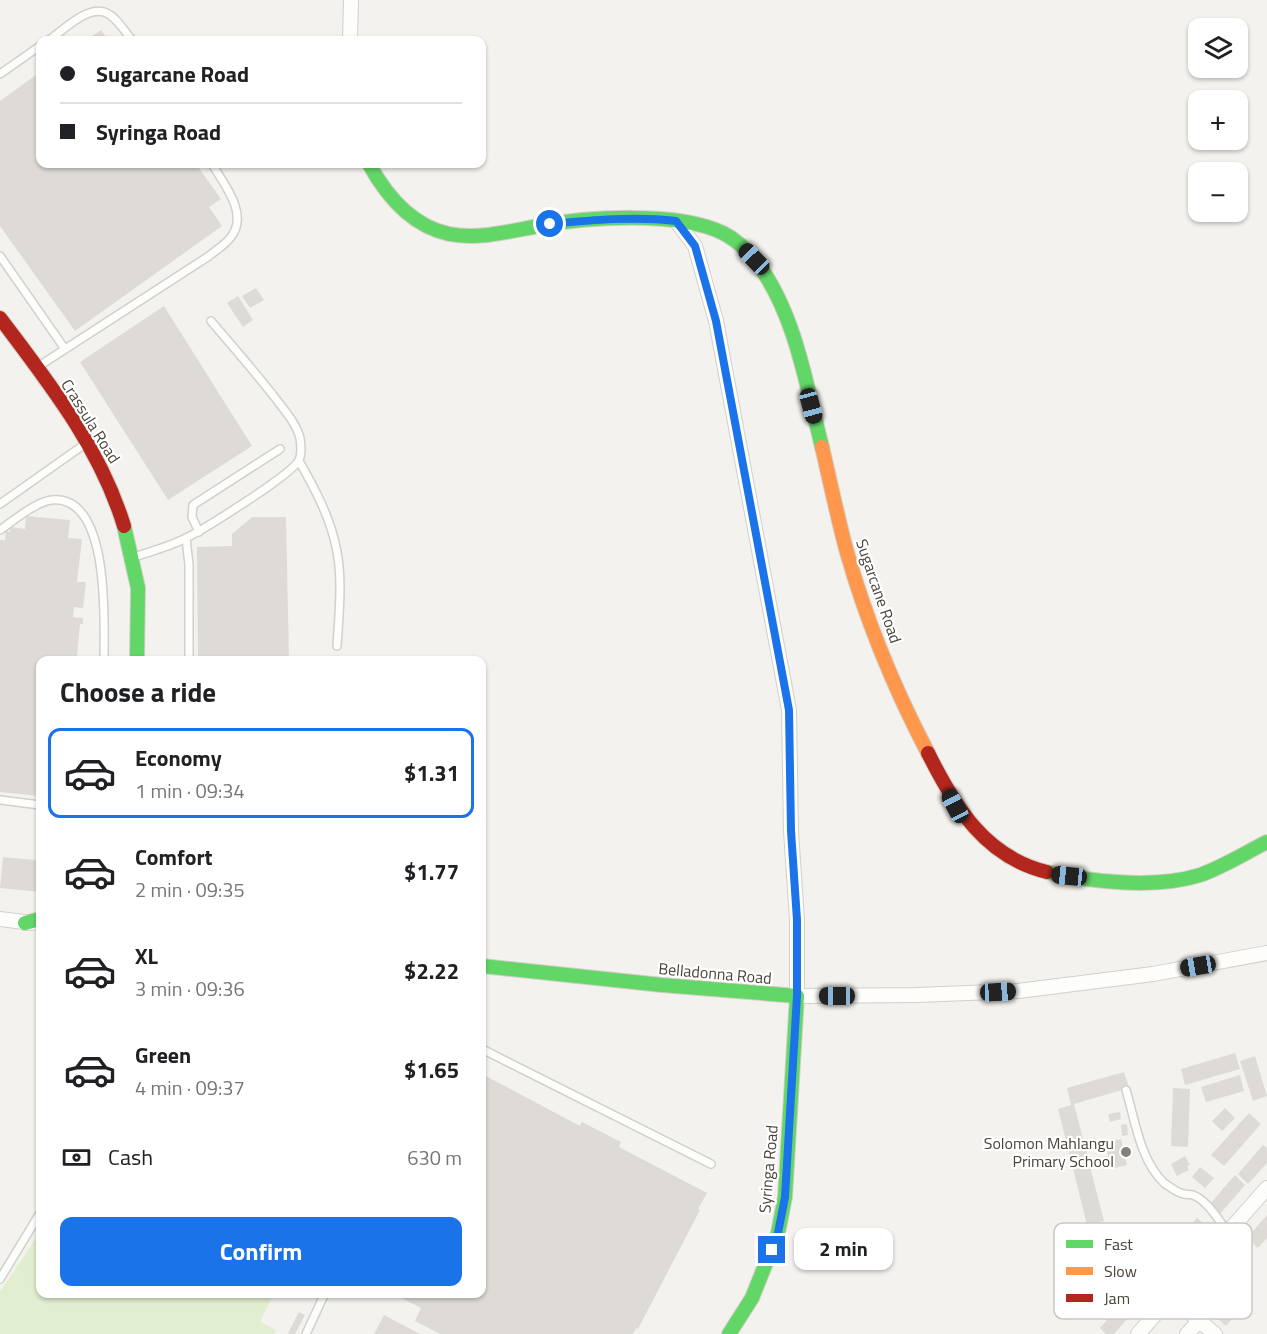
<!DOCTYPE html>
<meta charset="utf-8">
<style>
body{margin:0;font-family:"Titillium Web",sans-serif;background:#f6f6f6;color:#202124;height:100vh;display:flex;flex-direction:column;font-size:22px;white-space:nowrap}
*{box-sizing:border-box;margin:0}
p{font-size:20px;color:#757577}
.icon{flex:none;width:33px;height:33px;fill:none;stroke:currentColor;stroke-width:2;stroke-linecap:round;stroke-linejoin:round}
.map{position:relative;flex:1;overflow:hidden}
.side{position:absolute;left:36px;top:656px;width:450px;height:642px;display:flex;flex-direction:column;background:#fff;border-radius:12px;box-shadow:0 2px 4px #0004}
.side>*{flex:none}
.banner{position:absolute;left:36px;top:36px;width:450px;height:132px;border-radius:12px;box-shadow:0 2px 4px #0004;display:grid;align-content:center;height:132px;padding:0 24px;background:#fff}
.fabs{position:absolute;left:1188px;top:18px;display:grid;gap:12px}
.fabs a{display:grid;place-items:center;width:60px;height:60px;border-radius:12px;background:#fff;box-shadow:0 2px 4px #0004;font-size:30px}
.end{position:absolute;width:27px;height:27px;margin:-14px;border:8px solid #1a73e8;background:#fff;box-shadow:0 0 0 3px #fff}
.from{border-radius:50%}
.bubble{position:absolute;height:42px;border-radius:12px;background:#fff;box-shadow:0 2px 4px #0004;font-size:20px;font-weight:700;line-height:42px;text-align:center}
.car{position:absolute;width:18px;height:36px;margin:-18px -9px;border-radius:8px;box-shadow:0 0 4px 2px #0007;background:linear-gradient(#222 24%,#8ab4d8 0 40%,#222 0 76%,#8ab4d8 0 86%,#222 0)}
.banner b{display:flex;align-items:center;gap:21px;height:57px;font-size:22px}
.banner b+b{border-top:2px solid #e0e0e0}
.banner i{width:15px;height:15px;background:#202124}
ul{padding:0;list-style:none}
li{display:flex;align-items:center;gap:18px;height:90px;margin:0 12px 9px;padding:0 12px;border:3px solid transparent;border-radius:12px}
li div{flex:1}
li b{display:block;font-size:22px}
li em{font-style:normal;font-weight:700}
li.selected{border-color:#1a73e8}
li>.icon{width:54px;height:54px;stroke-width:1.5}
h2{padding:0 24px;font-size:27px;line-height:72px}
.pay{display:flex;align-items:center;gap:15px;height:66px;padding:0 24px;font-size:22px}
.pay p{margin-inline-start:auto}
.primary-button{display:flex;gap:12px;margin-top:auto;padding:12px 24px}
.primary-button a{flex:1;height:69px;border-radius:12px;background:#1a73e8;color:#fff;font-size:24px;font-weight:700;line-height:69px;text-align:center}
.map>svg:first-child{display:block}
</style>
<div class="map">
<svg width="1267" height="1334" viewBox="0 0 1267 1334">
<rect width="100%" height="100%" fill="#f4f2ee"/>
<path fill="#e1eecf" d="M 40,1232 L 40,1293 L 274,1293 L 260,1322 L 276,1330 L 274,1334 L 0,1334 L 0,1292 Z"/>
<path fill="#dedbd6" d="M 101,30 L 108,40 L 86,40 Z
M 40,72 L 40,164 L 196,164 L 221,199 L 209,207 L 222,226 L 75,331 L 0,226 L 0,101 Z
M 256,288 L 264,300 L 250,308 L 242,296 Z
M 238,296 L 253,320 L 243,327 L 227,303 Z
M 164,306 L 252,446 L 168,500 L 80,362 Z
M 26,516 L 70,520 L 68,538 L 82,539 L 77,582 L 86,582 L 83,608 L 74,607 L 73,617 L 83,618 L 83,624 L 80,624 L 77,657 L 79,657 L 79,660 L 40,660 L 40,796 L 0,792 L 0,540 L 5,540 L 6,531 L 10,532 L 10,527 L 25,529 Z
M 252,517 L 286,517 L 289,660 L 198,660 L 197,547 L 232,546 L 232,534 Z
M 40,855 L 40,892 L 0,888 L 3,857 L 35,860 Z
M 1235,1053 L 1240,1069 L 1185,1085 L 1181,1069 Z
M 1255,1056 L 1267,1096 L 1253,1101 L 1240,1061 Z
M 1124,1072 L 1129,1088 L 1074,1104 L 1104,1221 L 1087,1225 L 1058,1109 L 1071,1105 L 1067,1088 Z
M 482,1074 L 580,1126 L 582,1122 L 621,1142 L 619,1147 L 707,1193 L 698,1209 L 700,1210 L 638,1329 L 636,1328 L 633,1334 L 440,1334 L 415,1321 L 421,1308 L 396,1295 L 397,1293 L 482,1293 Z
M 1240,1075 L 1244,1091 L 1206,1102 L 1201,1087 Z
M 1173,1088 L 1190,1089 L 1188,1147 L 1171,1146 Z
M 1225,1108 L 1235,1118 L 1222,1131 L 1212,1121 Z
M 1120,1112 L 1121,1119 L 1110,1122 L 1108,1114 Z
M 1249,1113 L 1261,1124 L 1224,1166 L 1211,1155 Z
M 1127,1124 L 1128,1135 L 1122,1136 L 1121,1125 Z
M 1121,1139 L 1127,1165 L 1111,1169 L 1105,1142 Z
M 1263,1145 L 1267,1148 L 1267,1163 L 1248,1184 L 1238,1174 Z
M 1185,1156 L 1190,1165 L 1187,1166 L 1189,1170 L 1177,1176 L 1171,1164 Z
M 1200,1167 L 1214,1178 L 1205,1188 L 1192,1177 Z
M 1235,1175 L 1245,1185 L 1220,1214 L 1209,1205 Z
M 1267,1215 L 1267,1238 L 1258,1248 L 1247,1238 Z
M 1197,1218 L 1208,1227 L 1172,1268 L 1162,1258 Z
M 1201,1285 L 1236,1315 L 1226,1326 L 1192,1296 Z
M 1120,1305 L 1131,1315 L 1114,1334 L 1106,1334 L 1100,1328 Z
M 299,1312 L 305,1315 L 295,1334 L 290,1334 L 288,1333 Z
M 384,1315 L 420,1334 L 374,1334 Z"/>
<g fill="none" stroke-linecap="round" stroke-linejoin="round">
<defs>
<path id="lane" d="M 49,40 C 64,30 91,1 110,15 C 119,21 125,32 132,40
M 0,74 L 40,46
M 0,256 L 65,349
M 39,366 L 209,256 C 216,250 225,245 231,237 C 249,214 224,184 212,164
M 299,461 C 314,487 330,517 336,547 C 343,576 339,616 337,646
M 0,504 L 85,444
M 0,530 C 13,521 37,501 52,500 C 111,495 104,623 104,660
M 199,532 L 192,517 L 193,505 L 280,449
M 186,538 L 189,565 L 189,660
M 134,557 C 150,552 167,547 182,540 C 200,532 293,474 299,460 C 302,454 301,445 300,438 C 296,423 285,411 276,399 C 255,372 233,347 211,321
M 0,800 L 40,805
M 482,1049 L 711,1164
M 1126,1090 C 1135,1120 1140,1160 1164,1183 C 1170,1187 1177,1193 1184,1194 C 1188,1195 1190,1194 1193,1195 C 1207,1200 1219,1221 1228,1232
M 0,1279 L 40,1213
M 306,1334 L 325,1293"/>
<path id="street" d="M 350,40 L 351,0
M 676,221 L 695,246 L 716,321 L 789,710 L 791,831 L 797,920 L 797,996 L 917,995 L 1018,991 L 1153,974 L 1267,953
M 0,919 L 32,923
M 1171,1297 L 1215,1334
M 1138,1334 L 1267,1188
M 1187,1334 L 1199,1321"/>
<path id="fast" d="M 369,164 C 386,195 412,226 449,234 C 479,240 509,231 539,226 C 588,217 678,211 723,233 C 737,240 748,251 757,263 C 795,312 807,388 822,447
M 124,526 L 138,588 L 137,660
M 1047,872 C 1092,882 1156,889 1200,875 C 1223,867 1245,853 1267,842
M 25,923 L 40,919
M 482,966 L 662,985 L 797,996 L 785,1197 L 778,1233 L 752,1298 L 729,1334"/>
<path id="slow" d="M 822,447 C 830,481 837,515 846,549 C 866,620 894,688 928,753"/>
<path id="jam" d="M 0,318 C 49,383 100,447 124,526
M 928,753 C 955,807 985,857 1047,872"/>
</defs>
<use href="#lane" stroke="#d2d0cb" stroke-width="10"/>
<use href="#street" stroke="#d2d0cb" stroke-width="16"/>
<use href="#fast" stroke="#d3cfc5" stroke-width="16"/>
<use href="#slow" stroke="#d3cfc5" stroke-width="16"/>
<use href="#jam" stroke="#d3cfc5" stroke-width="16"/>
<use href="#lane" stroke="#fdfdfc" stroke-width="7"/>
<use href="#street" stroke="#fdfdfc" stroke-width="14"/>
<use href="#fast" stroke="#63d668" stroke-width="14"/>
<use href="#slow" stroke="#ff974d" stroke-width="14"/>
<use href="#jam" stroke="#b3261e" stroke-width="14"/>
</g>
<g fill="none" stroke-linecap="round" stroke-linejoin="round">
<path stroke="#1a73e8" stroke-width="8" d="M 550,224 C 592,220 634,216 676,221 L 695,246 L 716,321 L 789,710 L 791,831 L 797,920 L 797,996 L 785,1197 L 778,1233 L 772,1250"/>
</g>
<circle fill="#868178" stroke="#fff" stroke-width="2" cx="1126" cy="1152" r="6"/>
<g text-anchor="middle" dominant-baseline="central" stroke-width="4.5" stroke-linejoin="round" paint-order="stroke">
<g font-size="16" fill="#4b4439" stroke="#fff">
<text transform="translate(91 421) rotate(58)">Crassula Road</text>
<text transform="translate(879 591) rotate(71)">Sugarcane Road</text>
<text transform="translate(715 973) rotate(5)">Belladonna Road</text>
<text transform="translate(768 1169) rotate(-85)">Syringa Road</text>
</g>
<g font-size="16" fill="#4b4439" stroke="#fff" text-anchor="end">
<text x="1114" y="1143">Solomon Mahlangu<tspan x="1114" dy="18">Primary School</tspan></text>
</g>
</g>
<rect x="1054" y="1223" width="198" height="96" rx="9" fill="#fff" stroke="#c9c7c4" stroke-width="1.5"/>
<rect x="1066" y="1240" width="27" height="8" fill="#63d668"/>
<rect x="1066" y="1267" width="27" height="8" fill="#ff974d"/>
<rect x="1066" y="1294" width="27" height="8" fill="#b3261e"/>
<g font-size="16" fill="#4b4439">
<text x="1104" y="1250">Fast</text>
<text x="1104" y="1277">Slow</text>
<text x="1104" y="1304">Jam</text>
</g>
</svg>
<div class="fabs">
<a><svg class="icon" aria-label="layers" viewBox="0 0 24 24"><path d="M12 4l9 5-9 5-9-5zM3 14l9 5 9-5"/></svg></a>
<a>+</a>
<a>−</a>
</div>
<i class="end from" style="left:550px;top:224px"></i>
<i class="end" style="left:772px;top:1250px"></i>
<div class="bubble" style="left:794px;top:1228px;width:99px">2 min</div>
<i class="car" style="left:754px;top:259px;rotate:316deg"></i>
<i class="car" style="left:811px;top:406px;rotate:165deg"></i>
<i class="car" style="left:955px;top:806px;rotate:332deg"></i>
<i class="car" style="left:1069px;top:876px;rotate:276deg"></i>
<i class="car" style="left:1198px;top:966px;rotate:260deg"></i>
<i class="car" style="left:998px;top:992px;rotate:87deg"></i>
<i class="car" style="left:837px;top:996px;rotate:270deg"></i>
<div class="banner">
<b><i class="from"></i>Sugarcane Road</b>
<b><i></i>Syringa Road</b>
</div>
<section class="side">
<h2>Choose a ride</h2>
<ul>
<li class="selected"><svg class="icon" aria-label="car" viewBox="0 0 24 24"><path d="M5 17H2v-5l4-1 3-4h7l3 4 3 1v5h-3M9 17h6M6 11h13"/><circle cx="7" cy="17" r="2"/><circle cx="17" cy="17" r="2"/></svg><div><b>Economy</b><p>1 min · 09:34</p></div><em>$1.31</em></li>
<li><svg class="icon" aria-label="car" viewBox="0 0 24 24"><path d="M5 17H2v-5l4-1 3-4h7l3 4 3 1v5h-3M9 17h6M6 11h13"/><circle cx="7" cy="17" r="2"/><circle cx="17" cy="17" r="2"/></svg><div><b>Comfort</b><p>2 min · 09:35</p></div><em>$1.77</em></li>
<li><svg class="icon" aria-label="car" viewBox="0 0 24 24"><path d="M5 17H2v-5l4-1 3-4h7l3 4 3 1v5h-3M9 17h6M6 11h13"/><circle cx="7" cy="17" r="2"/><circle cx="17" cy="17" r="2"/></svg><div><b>XL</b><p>3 min · 09:36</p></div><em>$2.22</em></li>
<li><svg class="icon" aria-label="car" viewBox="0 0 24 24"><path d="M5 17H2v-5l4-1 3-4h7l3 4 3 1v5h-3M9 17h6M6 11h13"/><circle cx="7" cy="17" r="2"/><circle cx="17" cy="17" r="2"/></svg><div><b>Green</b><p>4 min · 09:37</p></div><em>$1.65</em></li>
</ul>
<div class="pay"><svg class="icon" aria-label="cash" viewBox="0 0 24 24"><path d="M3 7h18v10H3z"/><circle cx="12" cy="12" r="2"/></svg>Cash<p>630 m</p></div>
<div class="primary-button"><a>Confirm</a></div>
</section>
</div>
